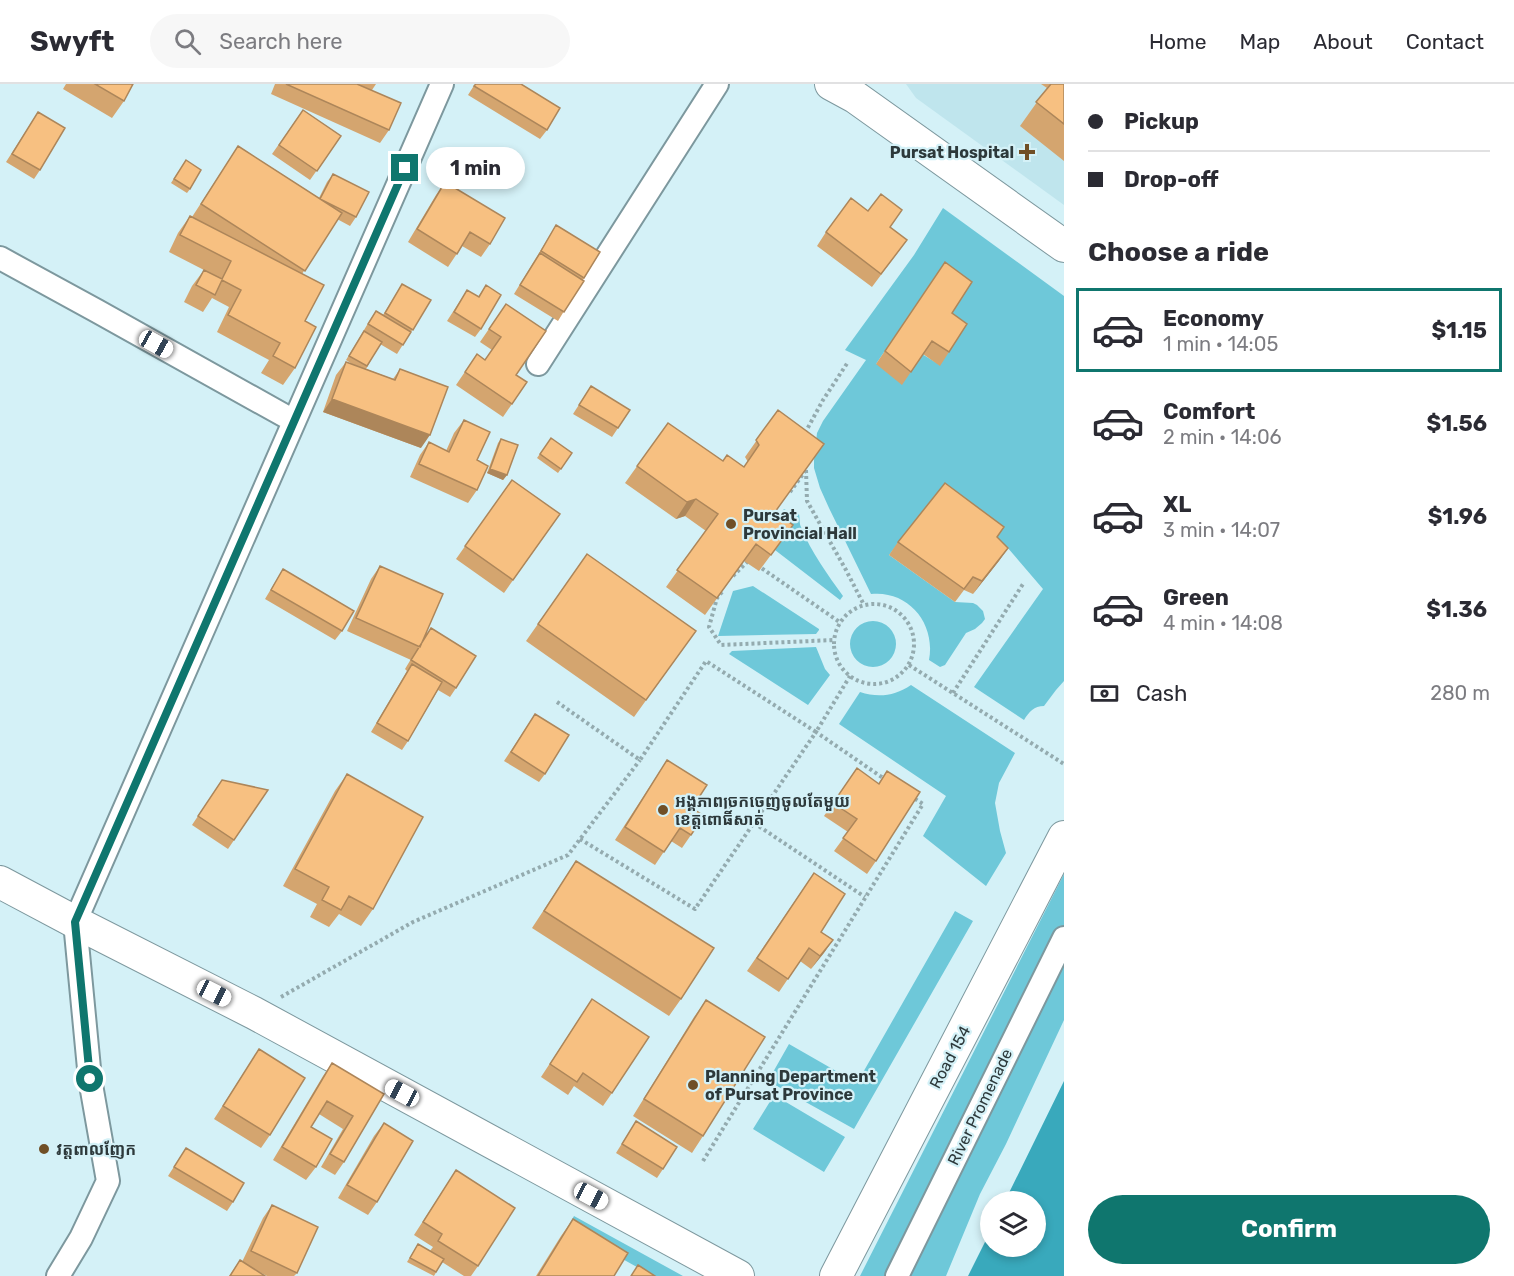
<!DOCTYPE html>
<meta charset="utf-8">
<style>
body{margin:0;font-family:Rubik,"Noto Sans Khmer",sans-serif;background:#f7f7f7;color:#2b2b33;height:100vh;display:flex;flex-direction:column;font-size:22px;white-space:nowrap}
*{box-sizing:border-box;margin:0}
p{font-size:20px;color:#7c7c81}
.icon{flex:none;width:33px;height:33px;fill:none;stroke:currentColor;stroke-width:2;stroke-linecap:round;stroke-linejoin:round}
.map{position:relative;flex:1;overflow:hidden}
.details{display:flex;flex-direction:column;background:#fff;width:450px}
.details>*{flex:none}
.guide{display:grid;align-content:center;height:132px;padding:0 24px;background:#fff}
.buttons{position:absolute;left:980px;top:1107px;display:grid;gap:12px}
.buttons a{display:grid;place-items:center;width:66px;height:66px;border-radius:50%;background:#fff;box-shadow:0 3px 9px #0003;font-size:30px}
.end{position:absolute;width:27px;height:27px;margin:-14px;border:8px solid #0f766e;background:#fff;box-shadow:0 0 0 3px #fff}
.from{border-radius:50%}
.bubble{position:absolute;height:42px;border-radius:21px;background:#fff;box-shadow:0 3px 9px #0003;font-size:20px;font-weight:700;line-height:42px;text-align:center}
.car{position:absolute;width:18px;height:36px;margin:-18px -9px;border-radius:8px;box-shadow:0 0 4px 2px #0007;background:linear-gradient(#fff 24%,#345 0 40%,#fff 0 76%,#345 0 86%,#fff 0)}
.guide b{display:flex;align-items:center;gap:21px;height:57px;font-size:22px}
.guide b+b{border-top:2px solid #e1e1e2}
.guide i{width:15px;height:15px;background:#2b2b33}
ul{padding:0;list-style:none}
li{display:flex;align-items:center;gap:18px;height:84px;margin:0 12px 9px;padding:0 12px;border:3px solid transparent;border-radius:0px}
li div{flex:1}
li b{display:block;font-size:22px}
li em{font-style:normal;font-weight:700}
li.active{border-color:#0f766e}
li>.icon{width:54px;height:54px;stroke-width:1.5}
h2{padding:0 24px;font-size:27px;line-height:72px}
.pay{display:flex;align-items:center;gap:15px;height:66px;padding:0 24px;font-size:22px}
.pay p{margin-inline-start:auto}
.action{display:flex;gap:12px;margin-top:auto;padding:12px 24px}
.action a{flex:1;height:69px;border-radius:36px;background:#0f766e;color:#fff;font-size:24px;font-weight:700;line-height:69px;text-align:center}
header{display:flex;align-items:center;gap:36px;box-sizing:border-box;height:84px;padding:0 30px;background:#fff;border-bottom:2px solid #e1e1e2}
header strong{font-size:28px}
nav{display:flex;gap:33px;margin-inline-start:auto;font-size:21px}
.search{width:420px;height:54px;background:#f7f7f7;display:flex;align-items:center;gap:15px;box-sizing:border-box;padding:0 21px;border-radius:33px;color:#7c7c81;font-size:22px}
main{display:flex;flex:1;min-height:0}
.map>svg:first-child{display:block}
</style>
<header>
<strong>Swyft</strong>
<div class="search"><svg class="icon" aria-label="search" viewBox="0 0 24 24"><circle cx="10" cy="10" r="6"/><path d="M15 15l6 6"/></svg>Search here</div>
<nav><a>Home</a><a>Map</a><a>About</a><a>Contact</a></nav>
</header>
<main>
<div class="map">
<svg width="1064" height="1192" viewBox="0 0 1064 1192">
<rect width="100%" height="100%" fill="#d4f1f7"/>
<path fill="#bfe5ed" d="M 906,0 L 1064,0 L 1064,121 L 916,14 Z"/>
<path fill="#6ec8d9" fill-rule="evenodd" d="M 943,124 L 1064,212 L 1064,597 L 1056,606 L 1044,622 C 1034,622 1029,628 1024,636 L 974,603 L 1043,505 L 1007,463 L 935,411 L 889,471 L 955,518 L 973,519 L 977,521 L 983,527 L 985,535 L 982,539 L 975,545 L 966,549 L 945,581 L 940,583 L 929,576 C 936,539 908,506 871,510 L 829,424 L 820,404 L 814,384 L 814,376 L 817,349 L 823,337 L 866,276 L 845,266 L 914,171 ZM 936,191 L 963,211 L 943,242 L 940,281 L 922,270 L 876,280 Z
M 784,425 L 790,428 L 799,430 C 800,434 799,439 801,443 C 811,468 828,491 843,512 L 840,516 L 775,466 L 767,448 Z
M 753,502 L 819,545 L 819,546 L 816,550 L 718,552 L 733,507 Z
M850 560a23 23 0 1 1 46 0a23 23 0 1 1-46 0Z
M 816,563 L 825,585 L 830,591 L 808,621 L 729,570 L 732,567 Z
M 911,601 L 1015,669 L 999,699 L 995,719 L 1000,747 L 1006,769 L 986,802 L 923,752 L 946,712 L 839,640 L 860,608 C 878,614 895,612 911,601 Z
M 1064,790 L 1064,936 L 1006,1060 L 980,1110 L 946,1192 L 860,1192 Z
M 955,827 L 973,837 L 854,1045 L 768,997 L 789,960 L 857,999 Z
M 774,1011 L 845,1053 L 824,1088 L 753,1045 Z
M 574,1132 L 683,1192 L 653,1192 L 567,1144 Z"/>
<path fill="#39a9bc" d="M 1064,997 L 1064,1192 L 968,1192 L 990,1148 L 990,1162 L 1035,1162 L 1035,1118 L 1005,1117 Z"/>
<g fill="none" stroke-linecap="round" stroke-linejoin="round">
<defs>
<path id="street" d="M 0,174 L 97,227 L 294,337
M 538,280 L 717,0
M 58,1192 L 81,1154 L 108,1097 L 90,995 L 75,838 L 442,0
M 897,1192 L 1064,854"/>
<path id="secondary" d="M 831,0 L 855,13 L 1064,162
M 0,798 L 75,838 L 254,929 L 738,1192
M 836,1192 L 1064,753"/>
</defs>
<use href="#street" stroke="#7d989e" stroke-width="26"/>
<use href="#secondary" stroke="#7d989e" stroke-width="34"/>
<path stroke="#94abaf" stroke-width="4" stroke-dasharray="3 3" stroke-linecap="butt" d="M 805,349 L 823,316 L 848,278
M 806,386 L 807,417 L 846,486 L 864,521
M 790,408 L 806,386
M 757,481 L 841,539
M 733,492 L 749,476
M 722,508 L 717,514 L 709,543 L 721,561 L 834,556
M834 560a40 40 0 1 1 80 0a40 40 0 1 1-80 0Z
M 909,581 L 1064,680
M 953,609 L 1023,500
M 557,618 L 640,676 L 706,577 L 816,648 L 850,592
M 754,739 L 865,813
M 580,755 L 695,825 L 816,648 L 886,696
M 281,913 L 413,838 L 568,771 L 640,676
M 703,1077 L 923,720 L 912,713"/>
<use href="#street" stroke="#fff" stroke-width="22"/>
<use href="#secondary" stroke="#fff" stroke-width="32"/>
</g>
<path fill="#d4a56f" d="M 66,0 L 133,0 L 124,17 L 112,34 L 63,5 Z
M 275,0 L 376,0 L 372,6 L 389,46 L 380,59 L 271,10 Z
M 475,0 L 521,0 L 547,46 L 540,55 L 468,11 Z
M 1041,0 L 1064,0 L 1064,77 L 1020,42 L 1047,4 Z
M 303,26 L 341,52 L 310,96 L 272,70 Z
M 38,28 L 40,86 L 34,95 L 6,78 Z
M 238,62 L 319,114 L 327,98 L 333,90 L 356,133 L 350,142 L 337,135 L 302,190 L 305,237 L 295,284 L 283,301 L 261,289 L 269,276 L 217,248 L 229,223 L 212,214 L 203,228 L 184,218 L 192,202 L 204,186 L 169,168 L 178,149 L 190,132 L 192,133 Z
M 186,76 L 190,105 L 187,109 L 171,99 Z
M 445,98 L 490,160 L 481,173 L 462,162 L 448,183 L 408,158 L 436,111 Z
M 556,141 L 600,168 L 558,237 L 514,210 Z
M 890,143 L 907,156 L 872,203 L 817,162 L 826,148 Z
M 945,178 L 952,229 L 949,268 L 940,282 L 923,270 L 902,301 L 876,280 Z
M 402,200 L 431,216 L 397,270 L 380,260 L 366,285 L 393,295 L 400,285 L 421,364 L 323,328 L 336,291 L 346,278 L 352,280 L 346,276 L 370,236 L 376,227 L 383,231 Z
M 486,201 L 481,245 L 475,253 L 447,237 L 467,206 L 478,213 Z
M 506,220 L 516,291 L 527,298 L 503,333 L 456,301 L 477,270 L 485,276 L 492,266 L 480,258 Z
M 591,302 L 618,344 L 612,353 L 573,330 Z
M 778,326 L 775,428 L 793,441 L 759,487 L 744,477 L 705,531 L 666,503 L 706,447 L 685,432 L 676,435 L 625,399 L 668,339 L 723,377 L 744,383 L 748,378 L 745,373 Z
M 464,336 L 477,406 L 468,419 L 410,393 L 420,371 L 429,358 L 446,367 L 454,349 Z
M 551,354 L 572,369 L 558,389 L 537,374 Z
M 501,355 L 507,391 L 503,396 L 487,389 L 498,359 Z
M 512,396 L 560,430 L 504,509 L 456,475 Z
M 997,453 L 1008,464 L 973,510 L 964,506 L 955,518 L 889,471 L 898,458 Z
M 587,470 L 696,547 L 634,633 L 526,557 Z
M 380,482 L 423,556 L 431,544 L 456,604 L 450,613 L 438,606 L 408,657 L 402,666 L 371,648 L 407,587 L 405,585 L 411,575 L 411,576 L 347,547 L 371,495 Z
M 283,485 L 342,547 L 335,556 L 265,515 Z
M 535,630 L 545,690 L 539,698 L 504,677 Z
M 667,676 L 692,724 L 704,732 L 682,764 L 671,757 L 655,781 L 615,756 Z
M 857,684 L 878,700 L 887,687 L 876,777 L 867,790 L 834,767 L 848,748 L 824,732 Z
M 347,690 L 373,825 L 361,842 L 339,830 L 329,843 L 310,833 L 317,820 L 283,802 L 335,707 Z
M 222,696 L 268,706 L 228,765 L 192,741 Z
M 576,777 L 681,915 L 669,932 L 532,844 Z
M 814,789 L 821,848 L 833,856 L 811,885 L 800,877 L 779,908 L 747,887 Z
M 592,915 L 612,1009 L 603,1022 L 574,1002 L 568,1011 L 541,993 Z
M 706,916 L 703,1052 L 692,1069 L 633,1032 L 694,933 Z
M 259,965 L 270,1051 L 261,1064 L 214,1035 Z
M 332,979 L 384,1010 L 344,1078 L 335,1091 L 321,1083 L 343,1045 L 319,1030 L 311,1043 L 316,1083 L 306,1096 L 273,1076 L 323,992 Z
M 636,1037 L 663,1085 L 657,1094 L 616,1069 Z
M 384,1039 L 377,1118 L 368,1131 L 338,1114 L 374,1052 Z
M 186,1064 L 233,1118 L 227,1127 L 168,1092 Z
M 456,1086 L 478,1182 L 471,1192 L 464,1192 L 442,1178 L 434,1192 L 407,1178 L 418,1160 L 430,1167 L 433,1163 L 414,1151 Z
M 272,1121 L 297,1189 L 294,1192 L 267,1192 L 257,1187 L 265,1192 L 229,1192 L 240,1176 L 242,1178 L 263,1134 Z
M 573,1135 L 614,1192 L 536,1192 L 561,1152 Z"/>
<path fill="#ad865a" d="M 332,315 L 430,351 L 421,364 L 323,328 Z
M 490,385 L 507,391 L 503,396 L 487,389 Z
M 696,415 L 685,432 L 676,435 L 687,418 Z
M 1008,464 L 999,477 L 973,510 L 982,497 Z
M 833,856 L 824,869 L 811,885 L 820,872 Z"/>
<path fill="#f7c081" stroke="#ad865a" stroke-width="1.5" d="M 95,0 L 133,0 L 124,17 Z
M 286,0 L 357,0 L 401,19 L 389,46 Z
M 476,0 L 521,0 L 560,24 L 547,46 L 474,2 Z
M 1051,0 L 1064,0 L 1064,40 L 1036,18 Z
M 303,26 L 341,52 L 317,87 L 279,61 Z
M 38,28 L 65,44 L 40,86 L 12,70 Z
M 238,62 L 342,129 L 305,187 L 201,120 Z
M 186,76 L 201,86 L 190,105 L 174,95 Z
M 333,90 L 369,108 L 356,133 L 320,115 Z
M 445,98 L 505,134 L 490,160 L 470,148 L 457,170 L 417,145 Z
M 881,110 L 902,126 L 890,143 L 907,156 L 881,190 L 826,148 L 851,114 L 868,127 Z
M 190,132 L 324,201 L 305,237 L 316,243 L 295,284 L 273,272 L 280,259 L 228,231 L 241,206 L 222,196 L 215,211 L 196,201 L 204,186 L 222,195 L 231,177 L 180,151 Z
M 556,141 L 600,168 L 584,194 L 541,167 Z
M 540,169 L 584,197 L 564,228 L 520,201 Z
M 945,178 L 972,198 L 952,229 L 967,240 L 949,268 L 932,257 L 911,288 L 885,267 Z
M 402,200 L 431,216 L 413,246 L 385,229 Z
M 486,201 L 501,211 L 481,245 L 454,228 L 467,206 L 479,213 Z
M 506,220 L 546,247 L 516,291 L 527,298 L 512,320 L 465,288 L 477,270 L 485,276 L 501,253 L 489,245 Z
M 376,227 L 411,248 L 403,261 L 368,240 Z
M 364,247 L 382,258 L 367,282 L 349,272 Z
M 346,278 L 395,296 L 400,285 L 448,303 L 430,351 L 332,315 Z
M 591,302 L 630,326 L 618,344 L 579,321 Z
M 778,326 L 824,360 L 775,428 L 793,441 L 771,471 L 756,460 L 717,514 L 677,486 L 718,430 L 696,415 L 687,418 L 637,382 L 668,339 L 723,377 L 727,371 L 744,383 L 759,361 L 756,356 Z
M 464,336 L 490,348 L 477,376 L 488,382 L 477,406 L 419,380 L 429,358 L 449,368 Z
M 551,354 L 572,369 L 561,385 L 540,370 Z
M 501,355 L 518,361 L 507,391 L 490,385 Z
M 512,396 L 560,430 L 513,496 L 465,462 Z
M 945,399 L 1004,443 L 997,453 L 1008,464 L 982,497 L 973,493 L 964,505 L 898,458 Z
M 587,470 L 696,547 L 646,616 L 538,540 Z
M 380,482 L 443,510 L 420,563 L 356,534 Z
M 283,485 L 354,527 L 342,547 L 271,506 Z
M 431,544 L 476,572 L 456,604 L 411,576 Z
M 412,580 L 442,598 L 408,657 L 377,639 Z
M 535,630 L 569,651 L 545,690 L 511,668 Z
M 667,676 L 707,701 L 692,724 L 704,732 L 691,751 L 680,744 L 664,768 L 625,743 Z
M 857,684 L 879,700 L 887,687 L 920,708 L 876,777 L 843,754 L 857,735 L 833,719 Z
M 347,690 L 423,733 L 373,825 L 349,812 L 341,826 L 322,816 L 329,803 L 295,785 Z
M 222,696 L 268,706 L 234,756 L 198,732 Z
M 576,777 L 714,864 L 681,915 L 544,827 Z
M 814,789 L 845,810 L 821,848 L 833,856 L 820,872 L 809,864 L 788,895 L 757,874 Z
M 592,915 L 649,953 L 612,1009 L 583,989 L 577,998 L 550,980 Z
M 706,916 L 765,953 L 703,1052 L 644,1015 Z
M 259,965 L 305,994 L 270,1051 L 223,1022 Z
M 332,979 L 384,1010 L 344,1078 L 330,1070 L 353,1032 L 327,1017 L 311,1043 L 332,1055 L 316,1083 L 282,1063 Z
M 636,1037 L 677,1063 L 663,1085 L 622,1060 Z
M 384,1039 L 413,1057 L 377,1118 L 347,1101 Z
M 186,1064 L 244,1099 L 233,1118 L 174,1083 Z
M 456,1086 L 515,1124 L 478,1182 L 438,1157 L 442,1150 L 423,1138 Z
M 272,1121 L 318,1143 L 297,1189 L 251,1167 Z
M 573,1135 L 628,1169 L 614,1192 L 538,1192 Z
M 418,1160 L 444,1175 L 436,1188 L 410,1174 Z
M 240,1176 L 265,1192 L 230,1192 Z
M 638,1181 L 655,1192 L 631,1192 Z"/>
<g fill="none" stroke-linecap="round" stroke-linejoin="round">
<path stroke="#0f766e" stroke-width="8" d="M 90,995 L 75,838 L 405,84"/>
</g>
<g fill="#704f26" stroke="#d4f1f7" stroke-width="2">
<path d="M1024 59h6v6h6v6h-6v6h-6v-6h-6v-6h6z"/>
<circle cx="731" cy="440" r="6"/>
<circle cx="663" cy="726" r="6"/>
<circle cx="693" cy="1001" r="6"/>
<circle cx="44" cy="1065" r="6"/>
</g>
<g text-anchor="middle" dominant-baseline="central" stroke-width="4.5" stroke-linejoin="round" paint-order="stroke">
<g font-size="16" font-weight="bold" fill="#2d393b" stroke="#d4f1f7" text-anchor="start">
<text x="1014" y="68" text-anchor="end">Pursat Hospital</text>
<text x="743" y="431">Pursat<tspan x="743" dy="18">Provincial Hall</tspan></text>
<text x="675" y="717">អង្គភាពច្រកចេញចូលតែមួយ<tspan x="675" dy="18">ខេត្តពោធិ៍សាត់</tspan></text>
<text x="705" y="992">Planning Department<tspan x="705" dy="18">of Pursat Province</tspan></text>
<text x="56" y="1065">វត្តពាលញែក</text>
</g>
<g font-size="16" fill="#2d393b" stroke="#d4f1f7">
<text transform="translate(950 973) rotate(-62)">Road 154</text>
<text transform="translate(980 1023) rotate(-64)">River Promenade</text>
</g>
</g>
</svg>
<div class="buttons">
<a><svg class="icon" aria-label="layers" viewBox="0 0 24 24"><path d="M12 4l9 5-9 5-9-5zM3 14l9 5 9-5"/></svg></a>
</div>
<i class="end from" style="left:90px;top:995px"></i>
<i class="end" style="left:405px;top:84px"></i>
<div class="bubble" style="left:426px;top:63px;width:99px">1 min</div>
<i class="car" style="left:156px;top:260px;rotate:119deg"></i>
<i class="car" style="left:214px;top:909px;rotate:117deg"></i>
<i class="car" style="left:402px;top:1009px;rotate:298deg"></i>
<i class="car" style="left:591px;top:1112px;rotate:118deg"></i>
</div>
<section class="details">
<div class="guide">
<b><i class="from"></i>Pickup</b>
<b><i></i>Drop-off</b>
</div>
<h2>Choose a ride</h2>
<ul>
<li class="active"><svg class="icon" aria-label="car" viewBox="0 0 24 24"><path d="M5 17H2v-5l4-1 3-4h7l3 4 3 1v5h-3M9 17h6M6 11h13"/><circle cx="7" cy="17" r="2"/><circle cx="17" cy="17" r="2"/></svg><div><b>Economy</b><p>1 min · 14:05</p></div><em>$1.15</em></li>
<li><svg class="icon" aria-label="car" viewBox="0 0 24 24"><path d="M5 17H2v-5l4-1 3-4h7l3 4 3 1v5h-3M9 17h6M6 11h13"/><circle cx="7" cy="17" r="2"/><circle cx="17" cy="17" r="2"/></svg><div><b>Comfort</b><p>2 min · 14:06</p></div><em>$1.56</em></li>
<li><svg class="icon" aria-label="car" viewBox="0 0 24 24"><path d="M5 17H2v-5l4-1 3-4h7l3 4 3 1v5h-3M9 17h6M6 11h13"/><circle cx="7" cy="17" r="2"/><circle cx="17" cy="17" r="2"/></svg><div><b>XL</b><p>3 min · 14:07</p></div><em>$1.96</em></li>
<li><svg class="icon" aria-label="car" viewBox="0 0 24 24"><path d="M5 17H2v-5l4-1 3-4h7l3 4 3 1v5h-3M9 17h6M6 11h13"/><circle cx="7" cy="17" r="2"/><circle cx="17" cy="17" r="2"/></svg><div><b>Green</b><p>4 min · 14:08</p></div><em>$1.36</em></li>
</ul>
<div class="pay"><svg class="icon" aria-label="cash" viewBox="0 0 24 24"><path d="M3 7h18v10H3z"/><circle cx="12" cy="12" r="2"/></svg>Cash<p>280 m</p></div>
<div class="action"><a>Confirm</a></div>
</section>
</main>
